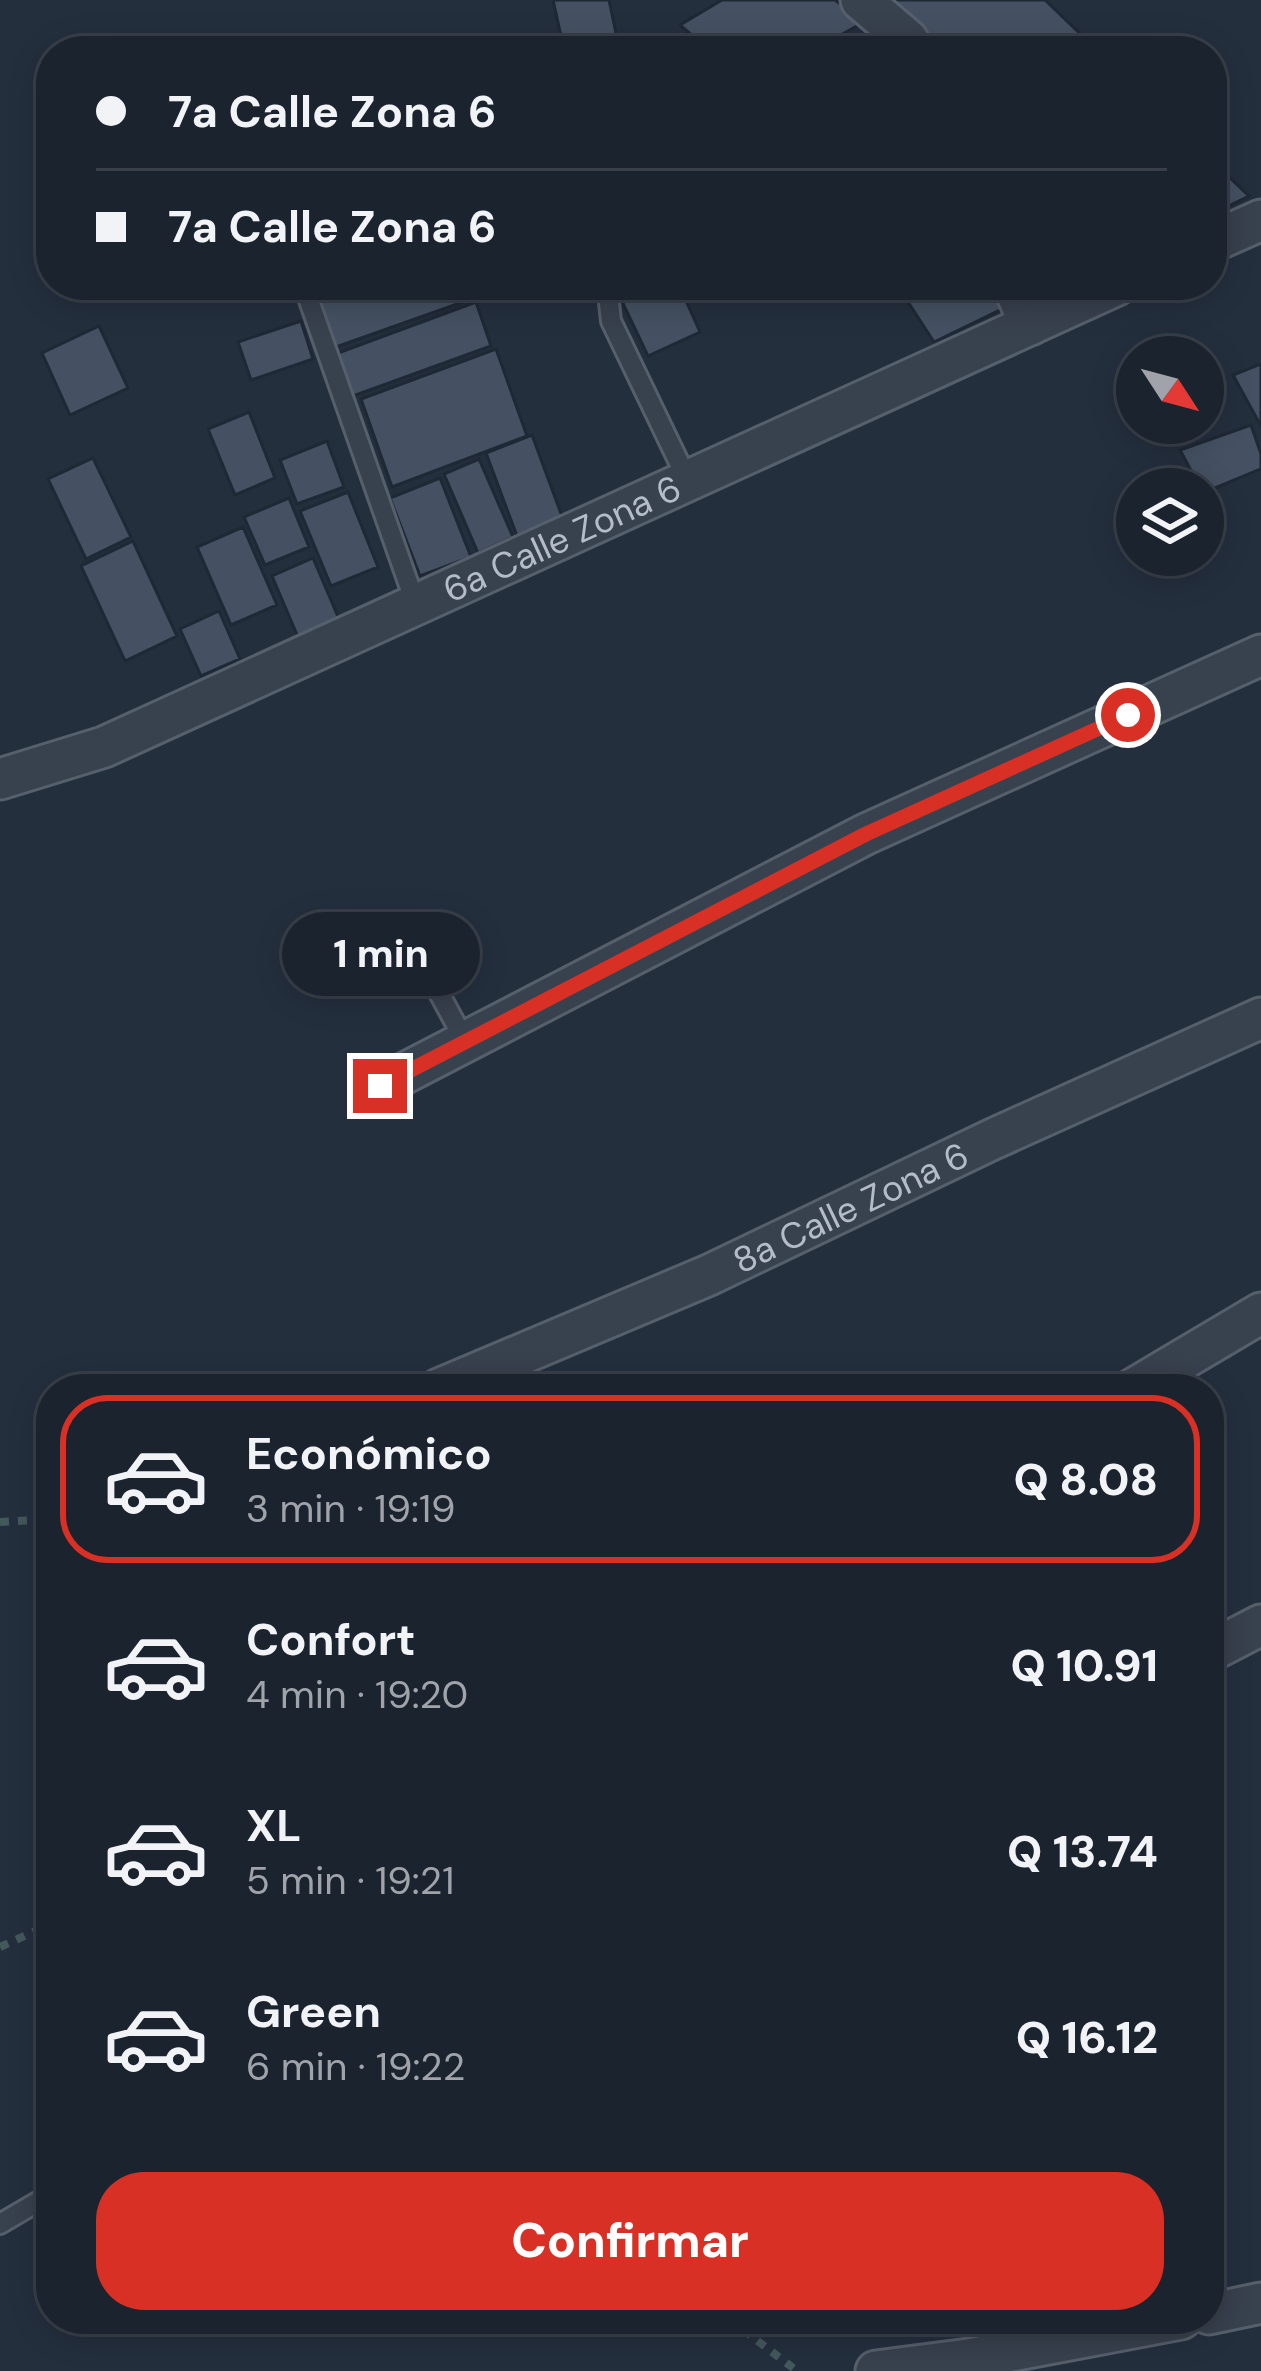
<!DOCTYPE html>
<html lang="es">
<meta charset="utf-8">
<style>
body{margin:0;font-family:"DM Sans",sans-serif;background:#282f3a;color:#f1f3f6;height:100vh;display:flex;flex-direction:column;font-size:45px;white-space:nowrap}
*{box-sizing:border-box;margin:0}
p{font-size:39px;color:#a0a4aa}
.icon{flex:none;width:66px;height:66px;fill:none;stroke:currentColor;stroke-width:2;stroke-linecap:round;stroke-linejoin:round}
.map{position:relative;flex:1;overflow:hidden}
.panel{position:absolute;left:36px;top:1374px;width:1188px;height:960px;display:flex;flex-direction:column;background:#1b232e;border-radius:48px;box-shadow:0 6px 30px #0003,0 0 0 3px #39404a}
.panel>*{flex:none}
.banner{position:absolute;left:36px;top:36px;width:1191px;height:264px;border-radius:48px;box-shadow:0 6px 30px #0003,0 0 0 3px #39404a;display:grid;align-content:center;height:264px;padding:0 60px;background:#1b232e}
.needle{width:78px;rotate:126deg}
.buttons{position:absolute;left:1116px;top:336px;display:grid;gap:24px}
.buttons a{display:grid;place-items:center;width:108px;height:108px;border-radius:50%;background:#1b232e;box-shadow:0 6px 30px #0003,0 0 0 3px #39404a;font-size:60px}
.end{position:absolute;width:54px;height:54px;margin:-27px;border:15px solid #d93025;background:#fff;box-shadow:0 0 0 6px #fff}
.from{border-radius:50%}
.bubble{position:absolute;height:84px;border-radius:42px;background:#1b232e;box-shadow:0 6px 30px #0003,0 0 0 3px #39404a;font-size:39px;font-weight:800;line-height:84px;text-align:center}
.banner b{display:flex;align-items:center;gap:42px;height:114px;font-size:45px}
.banner b+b{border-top:3px solid #39404a}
.banner i{width:30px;height:30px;background:#f1f3f6}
ul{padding:21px 0 0;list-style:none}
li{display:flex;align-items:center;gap:36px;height:168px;margin:0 24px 18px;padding:0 36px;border:6px solid transparent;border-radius:48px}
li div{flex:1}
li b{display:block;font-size:45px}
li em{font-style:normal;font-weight:800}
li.on{border-color:#d93025}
li>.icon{width:108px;height:108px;stroke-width:1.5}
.button{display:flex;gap:24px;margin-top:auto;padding:24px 60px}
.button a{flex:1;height:138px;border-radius:48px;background:#d93025;color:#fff;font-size:48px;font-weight:800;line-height:138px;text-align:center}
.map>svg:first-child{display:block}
</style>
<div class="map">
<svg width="1261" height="2371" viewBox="0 0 1261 2371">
<rect width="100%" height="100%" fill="#242f3e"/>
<path fill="#455162" stroke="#1f2835" stroke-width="3" d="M 553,0 L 609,0 L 617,38 L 596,42 L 598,51 L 569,51 L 568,44 L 563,45 Z
M 722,0 L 835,0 L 864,22 L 812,51 L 710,51 L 680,25 Z
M 879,0 L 1045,0 L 1098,51 L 933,51 Z
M 1212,161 L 1249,196 L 1212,214 Z
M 336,285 L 457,285 L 463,302 L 336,347 L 316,292 Z
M 630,285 L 679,285 L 700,332 L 648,356 L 617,291 Z
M 897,285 L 993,285 L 1004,308 L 934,342 Z
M 476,302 L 491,346 L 353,396 L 338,353 Z
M 301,321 L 313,359 L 251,380 L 238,342 Z
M 99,326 L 128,388 L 70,415 L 42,353 Z
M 496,349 L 527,436 L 392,487 L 361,399 Z
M 1261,364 L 1261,426 L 1233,375 Z
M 249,412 L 275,478 L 235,495 L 208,429 Z
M 1251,425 L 1261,454 L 1261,469 L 1203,493 L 1180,450 Z
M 532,435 L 563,519 L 517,536 L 486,453 Z
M 327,441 L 344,487 L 297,504 L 280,460 Z
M 93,458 L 131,537 L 86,559 L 48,479 Z
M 479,459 L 513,537 L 478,553 L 444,474 Z
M 440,478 L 471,557 L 420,576 L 390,498 Z
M 348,492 L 378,567 L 331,586 L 300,511 Z
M 289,498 L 309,547 L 265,565 L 244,517 Z
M 243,527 L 277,605 L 231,625 L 197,547 Z
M 133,541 L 177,636 L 125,661 L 81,566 Z
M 313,558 L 339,619 L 298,637 L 272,576 Z
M 219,611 L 240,659 L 201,676 L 180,629 Z"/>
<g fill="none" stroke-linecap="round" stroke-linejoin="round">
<defs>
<path id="lane" d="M 607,285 L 611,321 L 688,481
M 306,292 L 416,605
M 402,925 L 465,1041
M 0,2224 L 51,2194"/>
<g id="street">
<path d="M 861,0 L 908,40 L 913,51"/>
<path d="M 1212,242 L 1261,220"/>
<path d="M 1013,285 L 1030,325"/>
<path id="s1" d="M 0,779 L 104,747 L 1117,285"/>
<path d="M 380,1086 L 866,834 L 1261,655"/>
<path id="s2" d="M 439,1389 L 709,1275 L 993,1139 L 1261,1018"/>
<path d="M 1133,1389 L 1261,1313"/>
<path d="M 1209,1652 L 1261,1625"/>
<path d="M 1209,2314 L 1261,2303"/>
<path d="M 876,2371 L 969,2359 L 1181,2319"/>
</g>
</defs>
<use href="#lane" stroke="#565f6c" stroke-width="24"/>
<use href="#street" stroke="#565f6c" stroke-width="45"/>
<path stroke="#44595c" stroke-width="8" stroke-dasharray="9 9" stroke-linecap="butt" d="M 0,1522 L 51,1519
M 0,1947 L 51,1924
M 729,2319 L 797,2371"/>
<use href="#lane" stroke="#38414e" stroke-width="18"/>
<use href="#street" stroke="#38414e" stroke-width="39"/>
</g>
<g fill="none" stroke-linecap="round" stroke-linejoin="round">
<path stroke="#d93025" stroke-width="15" d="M 380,1086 L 866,834 L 1128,715"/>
</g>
<g text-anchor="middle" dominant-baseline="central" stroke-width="9" stroke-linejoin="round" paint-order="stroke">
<g font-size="36" fill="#b4bcc9" stroke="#1d2633">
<text stroke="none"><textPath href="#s1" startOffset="612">6a Calle Zona 6</textPath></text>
<text stroke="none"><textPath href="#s2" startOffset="450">8a Calle Zona 6</textPath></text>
</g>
</g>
</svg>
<div class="buttons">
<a><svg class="needle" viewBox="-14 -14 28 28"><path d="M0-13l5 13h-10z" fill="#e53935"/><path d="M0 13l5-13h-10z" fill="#a0a4aa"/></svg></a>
<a><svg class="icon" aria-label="layers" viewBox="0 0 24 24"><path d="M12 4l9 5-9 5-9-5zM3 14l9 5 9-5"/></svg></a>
</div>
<i class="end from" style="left:1128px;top:715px"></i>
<i class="end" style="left:380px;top:1086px"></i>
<div class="bubble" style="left:282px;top:912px;width:198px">1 min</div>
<div class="banner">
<b><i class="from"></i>7a Calle Zona 6</b>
<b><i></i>7a Calle Zona 6</b>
</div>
<section class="panel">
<ul>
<li class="on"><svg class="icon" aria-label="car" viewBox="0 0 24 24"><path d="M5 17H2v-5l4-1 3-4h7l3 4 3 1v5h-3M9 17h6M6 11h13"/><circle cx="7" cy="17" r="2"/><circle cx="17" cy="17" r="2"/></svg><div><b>Económico</b><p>3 min · 19:19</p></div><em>Q 8.08</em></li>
<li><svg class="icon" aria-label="car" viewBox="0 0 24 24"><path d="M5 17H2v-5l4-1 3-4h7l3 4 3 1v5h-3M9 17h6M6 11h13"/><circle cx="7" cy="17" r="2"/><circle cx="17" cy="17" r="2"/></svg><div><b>Confort</b><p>4 min · 19:20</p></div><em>Q 10.91</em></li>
<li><svg class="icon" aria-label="car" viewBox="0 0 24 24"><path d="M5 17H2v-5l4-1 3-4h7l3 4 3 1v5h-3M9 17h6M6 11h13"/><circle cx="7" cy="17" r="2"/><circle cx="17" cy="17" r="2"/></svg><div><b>XL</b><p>5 min · 19:21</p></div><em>Q 13.74</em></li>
<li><svg class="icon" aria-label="car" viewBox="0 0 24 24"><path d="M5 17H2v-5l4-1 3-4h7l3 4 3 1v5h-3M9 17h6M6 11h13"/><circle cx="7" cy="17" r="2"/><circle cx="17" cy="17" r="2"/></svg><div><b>Green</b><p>6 min · 19:22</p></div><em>Q 16.12</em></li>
</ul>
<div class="button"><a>Confirmar</a></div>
</section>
</div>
